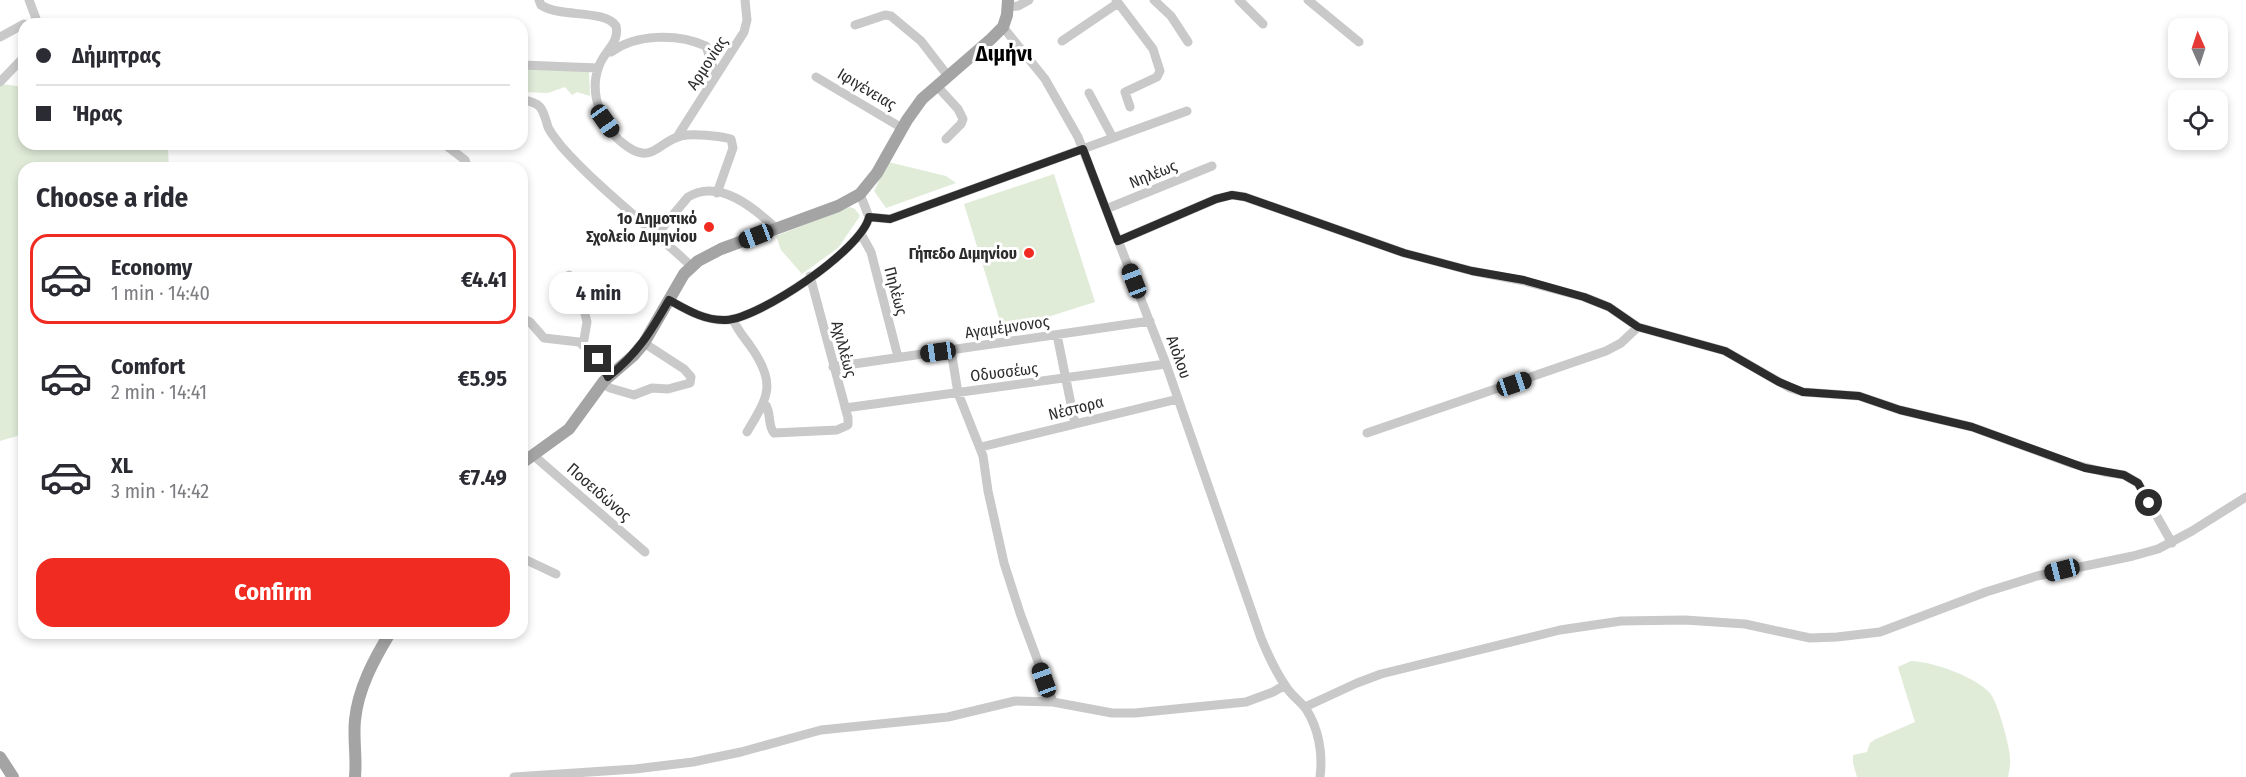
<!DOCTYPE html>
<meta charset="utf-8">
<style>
body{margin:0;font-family:"Fira Sans Condensed",sans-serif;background:#f7f7f7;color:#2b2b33;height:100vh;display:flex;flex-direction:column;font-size:22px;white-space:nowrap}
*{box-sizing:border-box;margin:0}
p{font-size:20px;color:#7c7c81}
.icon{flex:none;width:33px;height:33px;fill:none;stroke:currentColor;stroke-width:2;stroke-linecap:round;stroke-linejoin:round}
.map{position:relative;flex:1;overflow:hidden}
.drawer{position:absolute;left:18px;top:162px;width:510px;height:477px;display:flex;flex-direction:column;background:#fff;border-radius:18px;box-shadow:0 3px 9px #0003}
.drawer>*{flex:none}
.guide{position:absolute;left:18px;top:18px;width:510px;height:132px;border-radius:18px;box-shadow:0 3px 9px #0003;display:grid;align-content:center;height:132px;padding:0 18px;background:#fff}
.needle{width:39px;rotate:357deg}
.controls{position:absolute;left:2168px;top:18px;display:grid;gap:12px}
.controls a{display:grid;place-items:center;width:60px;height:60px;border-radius:12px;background:#fff;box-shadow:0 3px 9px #0003;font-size:30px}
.end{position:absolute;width:27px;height:27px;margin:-14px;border:8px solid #2c2c2c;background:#fff;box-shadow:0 0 0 3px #fff}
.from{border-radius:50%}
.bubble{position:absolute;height:42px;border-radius:18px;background:#fff;box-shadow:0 3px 9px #0003;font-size:20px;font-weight:700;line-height:42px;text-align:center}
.car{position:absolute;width:18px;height:36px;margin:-18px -9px;border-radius:8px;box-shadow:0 0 4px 2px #0007;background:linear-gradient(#222 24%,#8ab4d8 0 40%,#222 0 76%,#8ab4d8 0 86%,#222 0)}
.guide b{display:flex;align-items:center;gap:21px;height:57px;font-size:22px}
.guide b+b{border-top:2px solid #e1e1e2}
.guide i{width:15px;height:15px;background:#2b2b33}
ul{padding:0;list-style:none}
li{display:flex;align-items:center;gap:18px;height:90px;margin:0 12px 9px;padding:0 6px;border:3px solid transparent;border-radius:18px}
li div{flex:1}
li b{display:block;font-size:22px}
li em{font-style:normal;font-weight:700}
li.on{border-color:#f02b21}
li>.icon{width:54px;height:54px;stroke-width:1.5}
h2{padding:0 18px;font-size:27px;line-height:72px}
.action{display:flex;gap:12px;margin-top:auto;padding:12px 18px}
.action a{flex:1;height:69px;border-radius:18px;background:#f02b21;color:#fff;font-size:24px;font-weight:700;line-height:69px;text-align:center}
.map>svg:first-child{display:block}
</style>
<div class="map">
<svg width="2246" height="777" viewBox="0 0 2246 777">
<rect width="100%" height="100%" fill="#fff"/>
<path fill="#e0ebd8" d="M 522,67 L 576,68 L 589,72 L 590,96 L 577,92 L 572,95 L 565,87 L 548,93 L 522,92 Z
M 2,84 L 24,87 L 24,144 L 165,144 L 168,150 L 169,168 L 24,168 L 24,434 L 0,441 L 0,86 Z
M 888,162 L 946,176 L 956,183 L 886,208 L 874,191 Z
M 1054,174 L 1095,302 L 1003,331 L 964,204 Z
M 850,207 L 855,209 L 860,216 L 838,248 L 802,274 L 781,250 L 776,236 Z
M 1911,661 C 1934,662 1973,676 1989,692 C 1997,699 2010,747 2010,758 C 2011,764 2009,771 2008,777 L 1857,777 L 1853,763 L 1853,755 L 1867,752 L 1870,743 L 1876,739 L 1915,722 L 1898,667 Z"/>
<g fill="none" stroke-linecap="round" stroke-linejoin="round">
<path stroke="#c9c9c9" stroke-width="9" d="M 29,0 L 38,24
M 539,0 L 541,5 C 560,18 605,9 616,26 C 620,43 604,51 599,66 C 588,94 603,131 628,147 C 653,164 659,141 681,136 C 692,133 720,136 731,139 L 733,148 L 717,193
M 1116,0 L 1153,49 L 1160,71 L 1157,77 L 1125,92 L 1130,107
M 1154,0 L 1171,16 L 1188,42
M 1239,0 L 1263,24
M 1308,0 L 1359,42
M 1008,7 L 1018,6 L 1029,0
M 855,25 L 885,15 L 891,16 L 921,41 L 948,76
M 1003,27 L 1045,79 L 1078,137 L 1166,364 L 1261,638 C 1268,655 1276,673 1287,688 C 1292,696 1301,702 1306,709 C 1319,729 1323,754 1320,777
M 0,37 L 24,24
M 1062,41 L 1118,3
M 611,52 C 636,34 677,33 706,46 L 716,76
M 522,65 L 598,68
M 816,77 L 902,128
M 0,82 L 24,57
M 937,86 L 958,109 L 963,119 L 961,124 L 946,139
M 1089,93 L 1113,138
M 522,100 C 542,102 543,110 548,127 C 551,134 557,140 561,146 C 599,189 650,227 691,266
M 677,137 L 744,32 L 747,20 L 745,0
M 444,144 L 465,160 L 468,168
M 1106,209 L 1212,166
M 869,217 L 890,219 L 1187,111
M 657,234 L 688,197 C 719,178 754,208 776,228
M 861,234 L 871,252 L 898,357
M 1118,241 L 1216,199 L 1232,195 L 1245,197 L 1404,253 L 1472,271 L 1524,281 L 1584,297 L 1609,307 L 1638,327 L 1725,351 L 1790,388 L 1803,392 L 1859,396 L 1900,410 L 1972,427 L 2073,464 L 2104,472 L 2124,475 L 2138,483 L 2172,543
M 569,275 L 583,306 L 587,322 L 583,345
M 669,300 C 687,310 705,321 726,320 C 758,319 862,250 869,217 L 860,194
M 522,318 L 530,322 L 544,338 L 579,342 L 598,359 L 608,377
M 733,319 C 737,330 744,337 751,347 C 777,384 768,397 747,432
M 1057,335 L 1075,424
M 951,350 L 958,393 L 983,456 L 988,491 L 1004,563 L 1020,613 L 1053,702
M 833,367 L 1150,321
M 602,383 L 610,388 L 634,395 L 652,388 L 668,389 L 690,383 L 691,377 L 684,369 L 644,343
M 764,403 C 772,411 767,425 774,433 L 837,430 L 848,425 L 848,418 L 810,276
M 845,408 L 1166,364
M 1367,433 L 1606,351 L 1621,343 L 1638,327
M 981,447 L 1178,399
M 533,455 L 645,552
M 522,558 L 556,574
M 1305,707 L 1357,683 L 1381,674 L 1560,630 L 1621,621 L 1685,620 L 1745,624 L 1810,638 L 1837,637 L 1880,632 L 1986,592 L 2037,576 L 2133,556 L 2158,549 L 2192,531 L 2246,497
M 514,777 L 635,769 L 693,762 L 741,752 L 821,730 L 948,717 L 1015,701 L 1053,702 L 1112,713 L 1135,713 L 1246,702 L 1273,692 L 1285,685"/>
<path stroke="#a4a4a4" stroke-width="12" d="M 522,463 L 569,429 L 604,381 L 633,356 L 644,343 L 684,274 L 698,261 L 721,249 L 838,206 L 860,194 L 877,173 L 907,120 L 922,99 L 991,39 L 1003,27 L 1007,15 L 1008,0
M 0,757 L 13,777
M 355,777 C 357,758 353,739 355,720 C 358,689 374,659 390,633"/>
</g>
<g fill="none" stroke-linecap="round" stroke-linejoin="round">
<path stroke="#2c2c2c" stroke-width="8" d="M 598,359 L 608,377 C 638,353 650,333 669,300 C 687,310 705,321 726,320 C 758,319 862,250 869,217 L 890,219 L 1083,149 L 1118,241 L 1216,199 L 1232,195 L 1245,197 L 1404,253 L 1472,271 L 1524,280 L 1584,297 L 1609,307 L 1638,327 L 1725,351 L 1779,382 L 1803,392 L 1859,396 L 1900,410 L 1972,427 L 2085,468 L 2124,475 L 2138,483 L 2149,503"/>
</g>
<g fill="#f02b21" stroke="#fff" stroke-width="2">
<circle cx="709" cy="227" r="6"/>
<circle cx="1029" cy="253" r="6"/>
</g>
<g text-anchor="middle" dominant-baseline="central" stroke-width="6" stroke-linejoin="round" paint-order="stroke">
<g font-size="16" fill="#2c2c2c" stroke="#fff">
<text transform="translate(707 63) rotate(-57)">Αρμονίας</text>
<text transform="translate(867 89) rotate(31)">Ιφιγένειας</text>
<text transform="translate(1153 174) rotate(-22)">Νηλέως</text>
<text transform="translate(896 291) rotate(75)">Πηλέως</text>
<text transform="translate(1007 327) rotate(-8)">Αγαμέμνονος</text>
<text transform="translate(844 349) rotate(75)">Αχιλλέως</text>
<text transform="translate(1179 357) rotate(70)">Αιόλου</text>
<text transform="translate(1004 372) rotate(-7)">Οδυσσέως</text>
<text transform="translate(1076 408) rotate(-14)">Νέστορα</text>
<text transform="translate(599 492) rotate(41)">Ποσειδώνος</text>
</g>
<g font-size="16" font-weight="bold" fill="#2c2c2c" stroke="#fff" text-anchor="end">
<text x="697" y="218">1ο Δημοτικό<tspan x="697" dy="18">Σχολείο Διμηνίου</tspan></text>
<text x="1017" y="253">Γήπεδο Διμηνίου</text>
</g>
<g font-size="22" font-weight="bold" fill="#000" stroke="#fff">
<text x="1004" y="53">Διμήνι</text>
</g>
</g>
</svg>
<div class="controls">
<a><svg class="needle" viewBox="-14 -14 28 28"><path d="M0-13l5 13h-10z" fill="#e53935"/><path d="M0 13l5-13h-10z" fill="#7c7c81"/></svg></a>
<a><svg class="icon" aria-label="locate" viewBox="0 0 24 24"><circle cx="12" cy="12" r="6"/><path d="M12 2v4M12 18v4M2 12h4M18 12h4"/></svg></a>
</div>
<i class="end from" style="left:2149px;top:503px"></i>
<i class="end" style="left:598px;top:359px"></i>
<div class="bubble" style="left:549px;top:272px;width:99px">4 min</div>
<i class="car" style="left:605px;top:121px;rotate:145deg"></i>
<i class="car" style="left:756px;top:236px;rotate:249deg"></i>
<i class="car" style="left:1134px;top:281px;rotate:339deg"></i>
<i class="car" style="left:938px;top:352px;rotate:262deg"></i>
<i class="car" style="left:1514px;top:384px;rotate:71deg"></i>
<i class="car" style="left:2062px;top:570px;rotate:256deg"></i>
<i class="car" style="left:1044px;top:680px;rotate:340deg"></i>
<div class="guide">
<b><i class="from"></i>Δήμητρας</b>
<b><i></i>Ήρας</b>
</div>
<section class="drawer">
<h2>Choose a ride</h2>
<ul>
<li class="on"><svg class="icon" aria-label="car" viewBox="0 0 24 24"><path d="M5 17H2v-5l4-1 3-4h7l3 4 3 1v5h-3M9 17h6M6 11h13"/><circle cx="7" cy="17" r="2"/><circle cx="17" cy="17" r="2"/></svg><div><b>Economy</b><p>1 min · 14:40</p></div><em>€4.41</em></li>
<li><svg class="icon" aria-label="car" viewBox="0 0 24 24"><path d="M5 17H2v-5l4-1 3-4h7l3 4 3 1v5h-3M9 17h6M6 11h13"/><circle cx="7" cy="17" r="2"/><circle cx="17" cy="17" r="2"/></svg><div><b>Comfort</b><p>2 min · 14:41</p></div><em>€5.95</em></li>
<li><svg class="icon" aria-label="car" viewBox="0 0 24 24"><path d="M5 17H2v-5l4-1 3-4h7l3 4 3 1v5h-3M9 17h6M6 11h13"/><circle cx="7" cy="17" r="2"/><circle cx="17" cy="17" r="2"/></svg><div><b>XL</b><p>3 min · 14:42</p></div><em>€7.49</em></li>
</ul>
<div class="action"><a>Confirm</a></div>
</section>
</div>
